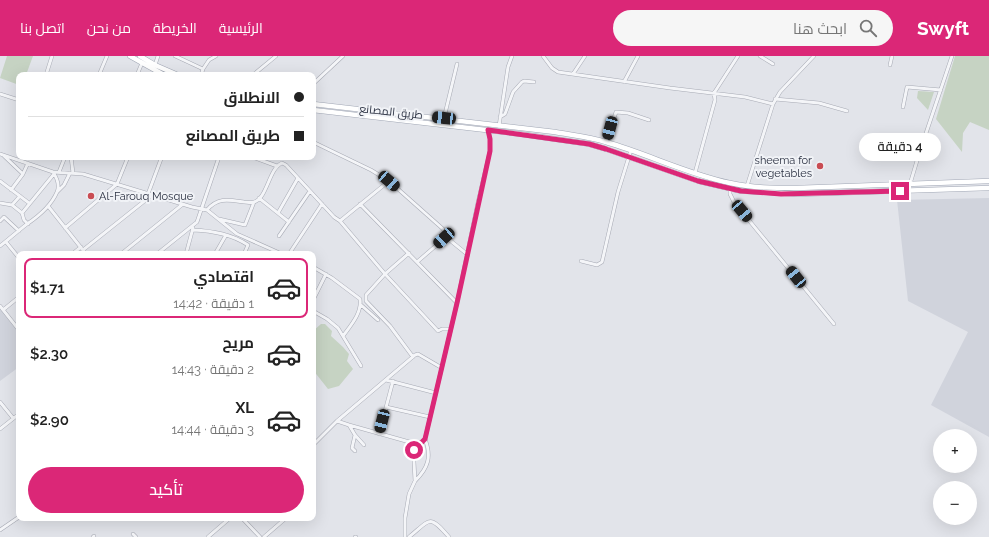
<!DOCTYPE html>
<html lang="ar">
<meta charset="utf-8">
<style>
body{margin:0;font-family:Raleway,Cairo,sans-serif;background:#f6f6f6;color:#222;direction:rtl;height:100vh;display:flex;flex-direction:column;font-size:15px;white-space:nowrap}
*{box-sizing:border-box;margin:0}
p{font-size:13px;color:#767676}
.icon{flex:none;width:22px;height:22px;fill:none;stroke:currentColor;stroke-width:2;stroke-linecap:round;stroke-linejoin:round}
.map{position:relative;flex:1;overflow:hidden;direction:ltr}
.side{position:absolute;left:16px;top:195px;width:300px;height:270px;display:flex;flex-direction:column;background:#fff;border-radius:8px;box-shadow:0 4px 16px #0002;direction:rtl}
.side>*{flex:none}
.guide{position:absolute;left:16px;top:16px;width:300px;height:88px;border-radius:8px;box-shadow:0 4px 16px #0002;direction:rtl;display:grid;align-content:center;height:88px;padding:0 12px;background:#fff}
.tools{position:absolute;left:933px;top:373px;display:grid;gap:8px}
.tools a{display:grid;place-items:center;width:44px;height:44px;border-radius:50%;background:#fff;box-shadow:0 4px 16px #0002;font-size:20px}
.end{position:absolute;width:18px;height:18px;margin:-9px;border:5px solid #db2777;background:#fff;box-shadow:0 0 0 2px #fff}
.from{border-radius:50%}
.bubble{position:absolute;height:28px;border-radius:14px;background:#fff;box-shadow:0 4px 16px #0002;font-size:13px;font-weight:600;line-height:28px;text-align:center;direction:rtl}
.car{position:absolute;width:12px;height:24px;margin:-12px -6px;border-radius:5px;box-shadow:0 0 3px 1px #0007;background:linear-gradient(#222 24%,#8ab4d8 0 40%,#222 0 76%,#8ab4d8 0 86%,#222 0)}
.guide b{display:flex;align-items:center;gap:14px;height:38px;font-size:15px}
.guide b+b{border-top:1px solid #e0e0e0}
.guide i{width:10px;height:10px;background:#222}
ul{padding:7px 0 0;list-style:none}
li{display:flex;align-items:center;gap:12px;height:60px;margin:0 8px 6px;padding:0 4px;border:2px solid transparent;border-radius:8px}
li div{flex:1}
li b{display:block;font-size:15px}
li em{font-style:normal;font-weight:600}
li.selected{border-color:#db2777}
li>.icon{width:36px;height:36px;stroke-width:1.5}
.button{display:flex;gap:8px;margin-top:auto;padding:8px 12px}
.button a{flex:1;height:46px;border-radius:24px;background:#db2777;color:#fff;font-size:16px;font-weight:600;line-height:46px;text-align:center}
header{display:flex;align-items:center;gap:24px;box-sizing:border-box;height:56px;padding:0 20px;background:#db2777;color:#fff}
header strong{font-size:19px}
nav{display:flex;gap:22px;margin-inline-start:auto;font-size:14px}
.search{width:280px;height:36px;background:#f6f6f6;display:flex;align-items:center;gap:10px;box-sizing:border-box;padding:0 14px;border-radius:22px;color:#767676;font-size:15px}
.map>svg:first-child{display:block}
</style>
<header>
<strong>Swyft</strong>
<div class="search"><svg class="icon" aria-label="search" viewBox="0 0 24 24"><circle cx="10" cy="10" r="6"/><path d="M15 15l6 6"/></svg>ابحث هنا</div>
<nav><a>الرئيسية</a><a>الخريطة</a><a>من نحن</a><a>اتصل بنا</a></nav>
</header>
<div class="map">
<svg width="989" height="481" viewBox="0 0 989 481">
<rect width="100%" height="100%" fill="#e2e4ea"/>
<path fill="#d0d3dc" d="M 989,142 L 989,381 L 931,349 L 968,276 L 908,245 L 897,144 Z
M 0,251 L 19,275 L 19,311 L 0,325 Z"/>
<path fill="#c6d3c3" d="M 7,0 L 33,0 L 26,19 L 19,19 L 19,29 L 0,22 Z
M 955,0 L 989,0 L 989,74 L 970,66 L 963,77 L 962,96 L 936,63 Z
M 918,35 L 934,36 L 928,54 L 917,42 Z
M 321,268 L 325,268 L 332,275 L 331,280 L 343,291 L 349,298 L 347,305 L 353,313 L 339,330 L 328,333 L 313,314 L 313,275 Z"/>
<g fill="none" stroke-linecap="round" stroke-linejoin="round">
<defs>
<path id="street" d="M 175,0 L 203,13 L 201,19
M 543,0 L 552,12 L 558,16 L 670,32 L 745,41 L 773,48
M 760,0 L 773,8
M 155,9 L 158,0
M 890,9 L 892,0
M 203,13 L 209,4 L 216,0
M 573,18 L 585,0
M 46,19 L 52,0
M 99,19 L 107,0
M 137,19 L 142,7
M 253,19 L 276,0
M 624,26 L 638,0
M 313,28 L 343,0
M 0,38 L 19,44
M 775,43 L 819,47 L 847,55
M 903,51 L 907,31 L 941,34
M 500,61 L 505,58 L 513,36 L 522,26 L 524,25 L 534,26
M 444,62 L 457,8
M 499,70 L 508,11 L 512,0
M 313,86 L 371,114 L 389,125 L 443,173 L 445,176 L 446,181 L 468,199
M 606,86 L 616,56 L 628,57 L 649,64
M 0,98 L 53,116 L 83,118 L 192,151 L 207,154 L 237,178 L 282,198
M 4,100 L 23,118
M 71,101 L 73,117
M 252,101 L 277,110
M 59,116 L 65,101
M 695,117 L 715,44 L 714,37 L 738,0
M 0,125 L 29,147
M 910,128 L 919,98 L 952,0
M 747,130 L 773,48 L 780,36 L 814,0
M 730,131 L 730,138 L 734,146 L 834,268
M 11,134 L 23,118 L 28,107
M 310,135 L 334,161 L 340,165 L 385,218 L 438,275 L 442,273 L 451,273
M 57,136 L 64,129 L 70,117
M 148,138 L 161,103 L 160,101
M 259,142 L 289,166
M 0,147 L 12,149 L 22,157
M 360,148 L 457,247
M 12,149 L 20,140
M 48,150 L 86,198
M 207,154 C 218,141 229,144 244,146 C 247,146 251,147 254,146 C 267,143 269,112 282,107 L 286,109 L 310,135 L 279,180
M 278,157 L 298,122
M 219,163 L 245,169 L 254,146
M 0,165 L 4,161 L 19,175
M 340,165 L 389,125
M 28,168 L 24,164 L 22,157 L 54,118
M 65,172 L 117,128 L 128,101
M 193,174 C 213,175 231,178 248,189 L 244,198
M 6,186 L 19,202
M 0,190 C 9,183 18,175 27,168 C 39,160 51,150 57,136 C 60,129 57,122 53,116
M 83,194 L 152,139
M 409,197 L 385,218 L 366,239 L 366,245 L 390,270 L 413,301
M 72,198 L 81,191
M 121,198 L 183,148
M 157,198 L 197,166 L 219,101
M 186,198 L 193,172
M 215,198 L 226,179
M 289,198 L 322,148
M 581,205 L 597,209 L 602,206 L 618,136 L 631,94
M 417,206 L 446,181
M 313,211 L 332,222 L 360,243 C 362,257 351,269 343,280
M 313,244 L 326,218
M 361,249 L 378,264
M 0,250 L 19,274
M 3,254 L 19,241
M 313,255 L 327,263 L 338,272 L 361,310
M 386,324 L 436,337
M 0,346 L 13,362
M 386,351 L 430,361
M 337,365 L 415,299 L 418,298 L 442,312
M 349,369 L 413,387 L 421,387 L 425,383 L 457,247 L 478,146 L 490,95 L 490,83 L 488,74
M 0,373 L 19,358
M 379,378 L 393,325
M 355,379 L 364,389
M 313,389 L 337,365 L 349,369 L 355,379 L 352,392 L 355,395
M 415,425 C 428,412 432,401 425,383
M 242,462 L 260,481
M 0,474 L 19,461
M 133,478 L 136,481
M 93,481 L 94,480
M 208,481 L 230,462
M 264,481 L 286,462
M 355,481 L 356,481
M 405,481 L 405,462 L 409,438 L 415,425 L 413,387
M 409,481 C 431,463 429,458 449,481"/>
<path id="primary" d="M 130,0 L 164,19
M 140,0 L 155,9 L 178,19
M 313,48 L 555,76 C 572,79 590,81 606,86 C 648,98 687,118 730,127 C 752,132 775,132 797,132 L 989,125
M 313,54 L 520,78 L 589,88 L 606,93 L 698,125 L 741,135 L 798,138 L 989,132"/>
</defs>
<use href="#street" stroke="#a7aab4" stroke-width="4"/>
<use href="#primary" stroke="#a1a7b5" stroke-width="5.5"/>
<use href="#street" stroke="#f4f5f8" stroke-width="3"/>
<use href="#primary" stroke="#fff" stroke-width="4.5"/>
</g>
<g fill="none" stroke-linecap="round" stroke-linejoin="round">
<path stroke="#db2777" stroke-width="5" d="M 414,394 L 413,387 L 421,387 L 425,383 L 457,247 L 490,95 L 490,83 L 488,74 L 589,88 L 606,93 L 698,125 L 741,135 L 781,138 L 900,135"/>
</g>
<g fill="#c94c53" stroke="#f1f3f7" stroke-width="1.5">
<circle cx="820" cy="110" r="4"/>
<circle cx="91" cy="140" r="4"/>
</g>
<g text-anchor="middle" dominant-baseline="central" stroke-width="4" stroke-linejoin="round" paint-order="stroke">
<g font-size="11" fill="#2a3041" stroke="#f1f3f7">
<text transform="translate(391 56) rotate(6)">طريق المصانع</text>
</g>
<g font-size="11" fill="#2a3041" stroke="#f1f3f7" text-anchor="end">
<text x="812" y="104">sheema for<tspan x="812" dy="13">vegetables</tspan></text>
<text x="99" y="140" text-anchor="start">Al-Farouq Mosque</text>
</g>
</g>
</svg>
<div class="tools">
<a>+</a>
<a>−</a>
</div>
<i class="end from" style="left:414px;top:394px"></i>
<i class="end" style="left:900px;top:135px"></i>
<div class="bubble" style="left:859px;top:77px;width:82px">4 دقيقة</div>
<i class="car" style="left:444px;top:62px;rotate:276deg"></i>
<i class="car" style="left:610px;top:72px;rotate:195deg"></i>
<i class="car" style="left:389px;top:125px;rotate:131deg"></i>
<i class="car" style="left:742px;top:155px;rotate:140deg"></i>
<i class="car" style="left:444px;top:182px;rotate:228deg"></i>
<i class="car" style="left:796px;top:221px;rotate:321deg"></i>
<i class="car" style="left:382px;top:365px;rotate:194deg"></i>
<div class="guide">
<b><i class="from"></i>الانطلاق</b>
<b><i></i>طريق المصانع</b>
</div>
<section class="side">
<ul>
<li class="selected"><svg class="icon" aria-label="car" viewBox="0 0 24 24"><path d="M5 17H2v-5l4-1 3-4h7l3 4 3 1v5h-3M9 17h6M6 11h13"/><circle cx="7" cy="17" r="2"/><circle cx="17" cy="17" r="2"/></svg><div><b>اقتصادي</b><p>1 دقيقة · 14:42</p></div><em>$1.71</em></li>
<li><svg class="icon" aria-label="car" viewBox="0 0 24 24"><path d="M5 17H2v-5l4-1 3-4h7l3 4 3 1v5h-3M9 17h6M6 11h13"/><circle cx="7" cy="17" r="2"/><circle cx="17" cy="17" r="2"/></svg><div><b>مريح</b><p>2 دقيقة · 14:43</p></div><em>$2.30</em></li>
<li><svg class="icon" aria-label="car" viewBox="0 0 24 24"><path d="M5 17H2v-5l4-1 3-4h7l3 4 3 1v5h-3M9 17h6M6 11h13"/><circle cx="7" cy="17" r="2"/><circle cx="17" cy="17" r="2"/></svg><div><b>XL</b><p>3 دقيقة · 14:44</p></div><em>$2.90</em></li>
</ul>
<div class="button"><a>تأكيد</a></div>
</section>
</div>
